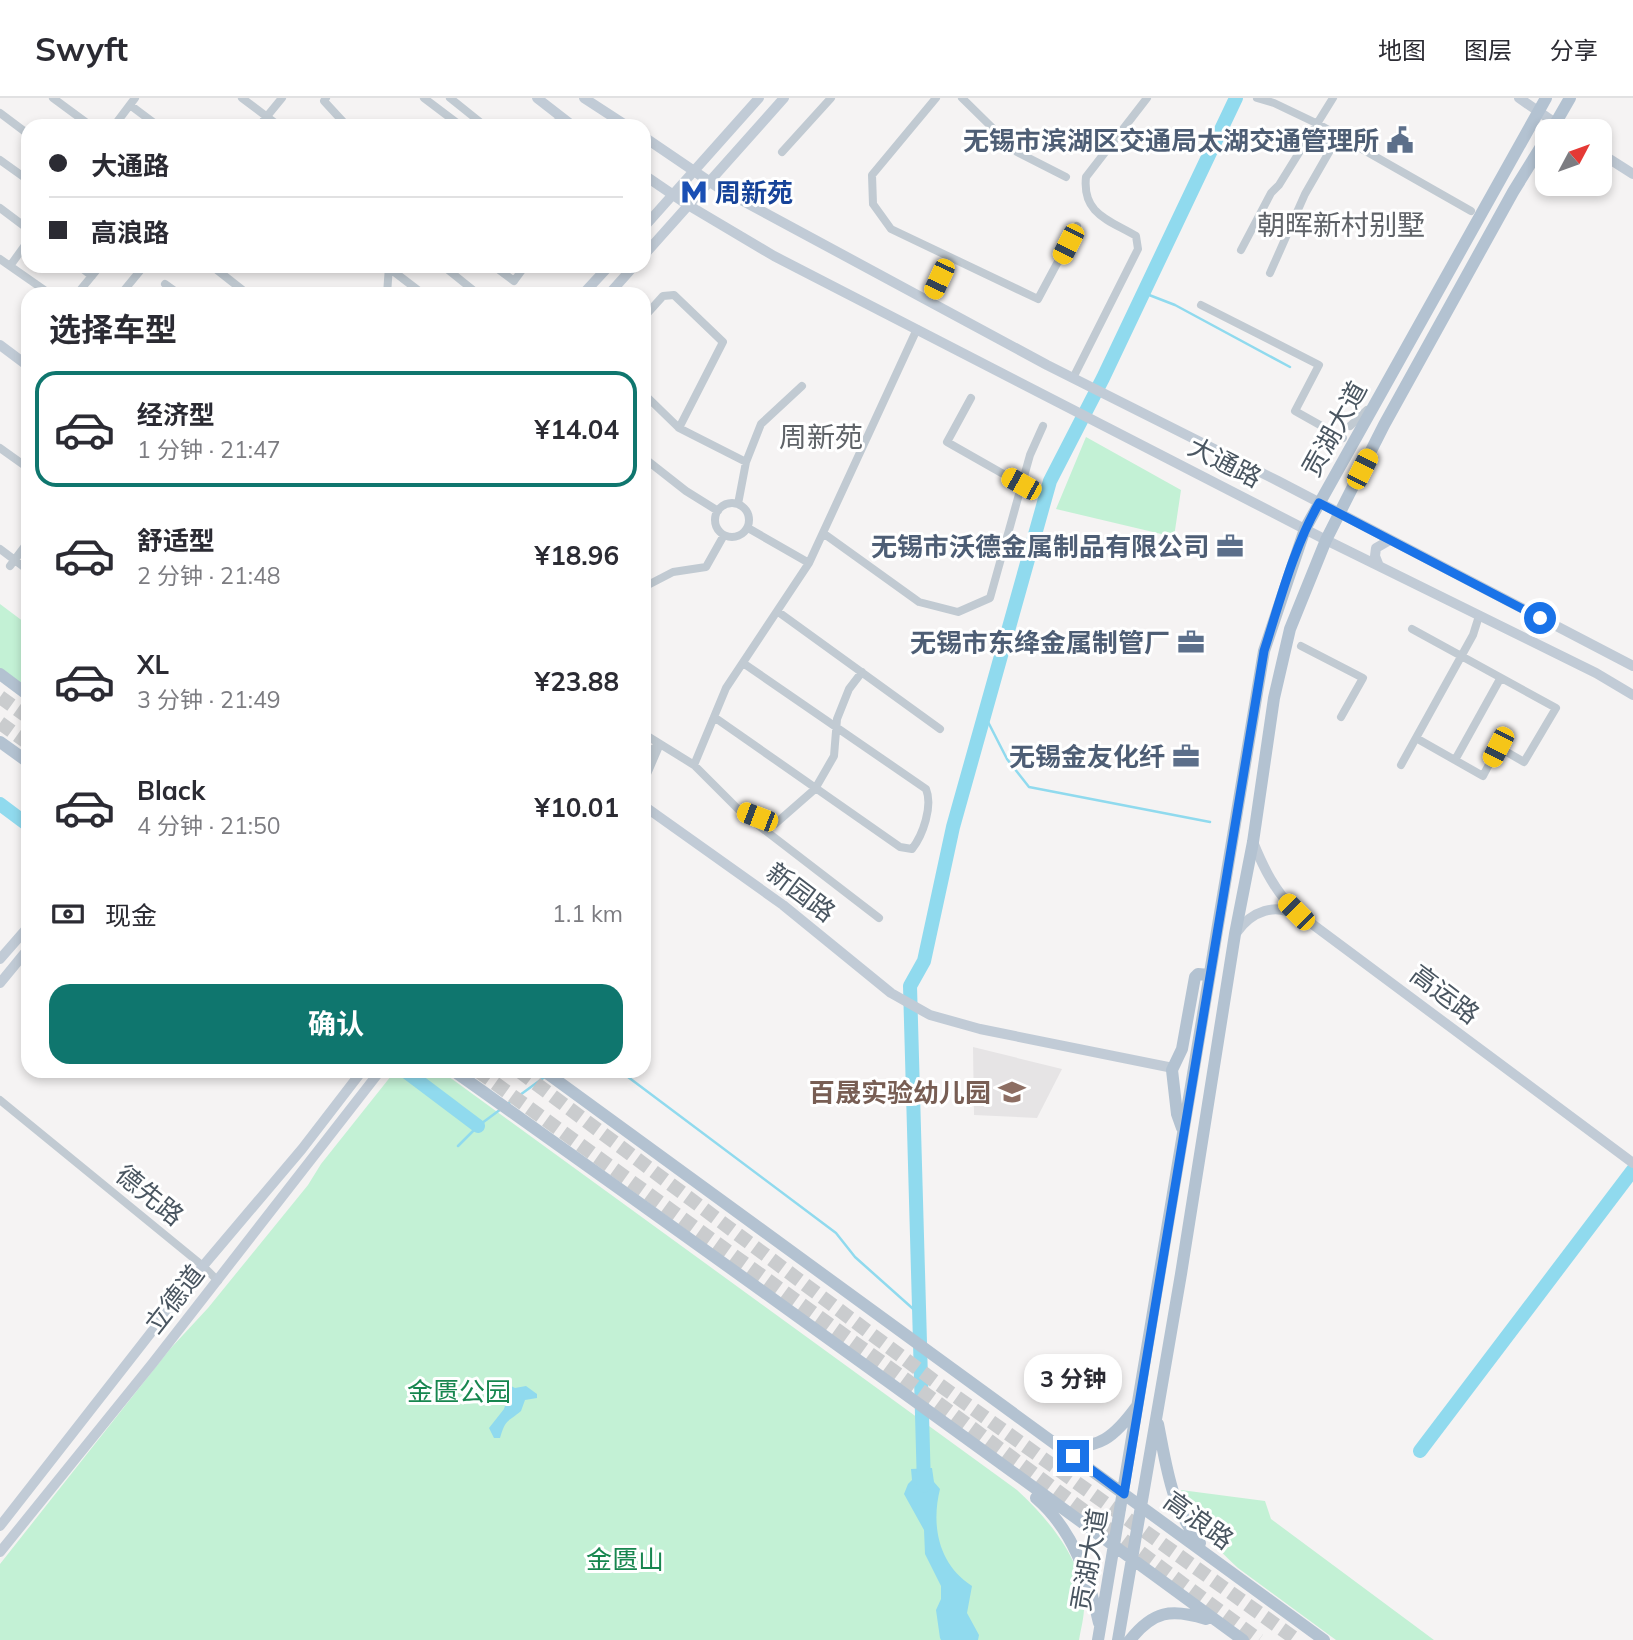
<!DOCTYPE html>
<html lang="zh">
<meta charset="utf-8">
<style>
body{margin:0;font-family:Mulish,"Noto Sans SC",sans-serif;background:#f2f2f3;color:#2b2b33;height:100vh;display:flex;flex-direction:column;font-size:26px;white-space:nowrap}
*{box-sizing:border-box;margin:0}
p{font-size:23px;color:#7c7c81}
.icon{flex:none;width:38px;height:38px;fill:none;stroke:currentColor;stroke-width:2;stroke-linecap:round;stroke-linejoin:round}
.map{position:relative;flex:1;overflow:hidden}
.drawer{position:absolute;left:21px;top:189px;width:630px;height:791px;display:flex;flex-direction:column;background:#fff;border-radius:21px;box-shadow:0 4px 10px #0003}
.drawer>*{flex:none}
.banner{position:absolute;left:21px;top:21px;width:630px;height:154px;border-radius:21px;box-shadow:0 4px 10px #0003;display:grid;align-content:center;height:154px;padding:0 28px;background:#fff}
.needle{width:46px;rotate:49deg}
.fabs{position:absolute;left:1535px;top:21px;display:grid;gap:14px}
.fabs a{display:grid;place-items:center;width:77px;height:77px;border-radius:14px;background:#fff;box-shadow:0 4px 10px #0003;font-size:35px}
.end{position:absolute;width:32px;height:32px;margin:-16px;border:9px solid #1a73e8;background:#fff;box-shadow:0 0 0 4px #fff}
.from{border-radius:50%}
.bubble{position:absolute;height:49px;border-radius:21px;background:#fff;box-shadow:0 4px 10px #0003;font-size:23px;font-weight:700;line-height:49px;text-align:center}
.car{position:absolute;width:21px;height:42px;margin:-21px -10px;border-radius:9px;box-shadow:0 0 5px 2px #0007;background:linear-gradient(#f5c518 24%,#345 0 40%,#f5c518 0 76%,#345 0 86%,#f5c518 0)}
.banner b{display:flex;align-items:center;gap:24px;height:66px;font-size:26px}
.banner b+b{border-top:2px solid #e1e1e2}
.banner i{width:18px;height:18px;background:#2b2b33}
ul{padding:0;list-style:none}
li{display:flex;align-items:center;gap:21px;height:116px;margin:0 14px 10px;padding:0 14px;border:4px solid transparent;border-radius:21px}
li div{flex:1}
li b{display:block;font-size:26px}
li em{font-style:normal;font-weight:700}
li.active{border-color:#0f766e}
li>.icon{width:63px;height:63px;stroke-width:1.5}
h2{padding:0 28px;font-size:32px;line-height:84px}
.pay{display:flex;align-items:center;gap:18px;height:77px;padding:0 28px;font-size:26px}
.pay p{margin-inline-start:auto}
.primary-button{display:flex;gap:14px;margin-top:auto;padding:14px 28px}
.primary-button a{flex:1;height:80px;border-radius:21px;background:#0f766e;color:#fff;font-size:28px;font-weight:700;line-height:80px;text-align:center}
header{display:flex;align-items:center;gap:42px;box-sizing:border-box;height:98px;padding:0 35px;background:#fff;border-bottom:2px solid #e1e1e2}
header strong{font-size:33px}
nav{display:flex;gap:38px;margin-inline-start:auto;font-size:24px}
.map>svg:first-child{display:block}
</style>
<header>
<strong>Swyft</strong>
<nav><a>地图</a><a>图层</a><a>分享</a></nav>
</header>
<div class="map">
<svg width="1633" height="1542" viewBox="0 0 1633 1542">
<rect width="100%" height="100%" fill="#f5f3f3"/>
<path fill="#e6e4e5" d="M 973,949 L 1062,971 L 1037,1020 L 974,1017 Z"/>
<path fill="#c3f1d5" d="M 1086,339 L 1181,392 L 1174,439 L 1056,411 Z
M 0,506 L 28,527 L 28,594 L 0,573 Z
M 395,973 L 441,973 L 1017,1392 C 1048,1421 1081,1459 1084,1504 C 1085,1516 1081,1530 1079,1542 L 0,1542 L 0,1466 L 170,1251 L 208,1210 L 308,1087 L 321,1066 Z
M 1181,1392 L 1265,1403 L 1271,1421 L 1434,1542 L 1336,1542 L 1238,1470 C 1213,1447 1193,1424 1181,1392 Z"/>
<path fill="#90daee" d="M 511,1288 L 515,1290 L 526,1288 L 537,1296 L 537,1300 L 525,1302 L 521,1313 C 507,1325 506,1320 500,1340 L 494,1340 L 489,1330 L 504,1311 Z
M 932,1370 L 934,1384 L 940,1391 C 931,1427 938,1466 972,1488 L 967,1515 L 979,1537 L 978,1542 L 941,1542 L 940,1540 L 936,1512 L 941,1501 L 941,1488 L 925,1456 L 924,1432 L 904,1396 L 908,1386 L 912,1382 L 911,1371 Z"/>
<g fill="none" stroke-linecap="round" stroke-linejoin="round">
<path stroke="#90daee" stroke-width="2.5" d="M 1144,195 L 1175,207 L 1290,269
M 985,618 L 1007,661 L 1029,689 L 1210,724
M 620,973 L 836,1135 L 855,1159 L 920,1217
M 509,1005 L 546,978
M 458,1048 L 478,1028 L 501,1011"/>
<path stroke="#90daee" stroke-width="14" d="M 0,706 L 28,727
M 405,973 L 478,1028
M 1420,1353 L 1633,1072
M 924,1388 L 910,888 L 924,863 L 953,729 L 1050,383 L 1103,280 L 1236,0"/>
<path stroke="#caccce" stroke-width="14" stroke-dasharray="14 7" stroke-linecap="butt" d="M 0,599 L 28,619
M 0,625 L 28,645
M 478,973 L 934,1302 L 1259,1542
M 519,973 L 937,1285 L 1297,1542"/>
<path stroke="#c1cad2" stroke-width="8" d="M 53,0 L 91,28
M 242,0 L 279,28
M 326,0 L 324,3 L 347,28
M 424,0 L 461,28
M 450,0 L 485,28
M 936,0 L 872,77 L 873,106 L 891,131 L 1038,201 L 1077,128
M 962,0 L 1017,54 L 1066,79
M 1257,0 L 1274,5 L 1318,26 L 1471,113
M 130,7 L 158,28
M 0,15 L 28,36
M 114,28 L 135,0
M 259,28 L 282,0
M 547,28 L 564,21
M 782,54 L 831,0
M 0,62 L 28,82
M 0,110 L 28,131
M 1241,152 L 1271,95 L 1279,87 L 1333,0
M 0,161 L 50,196
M 10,168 L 28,143
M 79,168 L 92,178
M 212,168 L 245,194 L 244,196
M 446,168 L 447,171 L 478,196
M 494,168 L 514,183 L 525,168
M 389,170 L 423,196
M 1270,175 L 1305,96 L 1332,49 L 1312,36
M 165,186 L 179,196
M 77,196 L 100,168
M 121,196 L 144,168
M 387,196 L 389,168
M 929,203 L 950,159
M 1201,207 L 1319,267 L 1295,313 L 1343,340
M 644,219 L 663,198 L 674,197 L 723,244 L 679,330
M 1073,280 L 1138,151 L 1136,138 C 1109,122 1082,116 1086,79 L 1147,0
M 644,296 L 679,330 L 746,364
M 971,300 L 947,344 L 1021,386
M 1350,328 L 1367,312
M 0,350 L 28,370
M 644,360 L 686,393 L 718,413
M715 422a17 17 0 1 1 34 0a17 17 0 1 1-34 0Z
M 738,406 L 746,364 L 761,326 L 802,288
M 748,430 L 809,465 L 917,231
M 823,435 L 919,504 L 958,514 L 990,500 L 1030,357 L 1043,328
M 0,451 L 28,472
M 10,468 L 28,444
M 644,489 L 673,474 L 706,469 L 724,437
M 777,513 L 940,631
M 1412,531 L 1556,610 L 1524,664 L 1498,649 L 1483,678 L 1416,640
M 1301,548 L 1363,580 L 1341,619
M 714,619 L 900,749 L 912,751 C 923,737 933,708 926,691 L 743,565
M 644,636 L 694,667 L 726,590 L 809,465
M 644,658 L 658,647
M 1455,662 L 1500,581
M 694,667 L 739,712 L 775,726 L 815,691 L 834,658 L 837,621 L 849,591 L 862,574
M 1401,667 L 1473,537 L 1479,518
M 644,683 L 660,646
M 745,717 L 879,820
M 0,1002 L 203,1168 L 218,1183"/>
<path stroke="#c1cbd6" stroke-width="10" d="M 537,0 L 573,28
M 584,0 L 627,28
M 1519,0 L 1567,33
M 644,39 L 719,90 L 1047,267 L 1278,383 L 1633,568
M 1600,55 L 1633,76
M 644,77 L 688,107 L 774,158 L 1326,442 L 1596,575 L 1633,597
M 644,129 L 759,0
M 644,157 L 784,0
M 583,196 L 609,168
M 609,196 L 634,168
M 0,247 L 28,268
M 1379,468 L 1375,458 L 1376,450 L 1390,442
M 644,708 L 783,807 L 891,895 L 930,917 L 980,931 L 1173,970
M 1253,744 C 1264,771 1275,793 1296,814 L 1633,1065
M 1237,834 C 1251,814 1276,803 1298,819
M 0,861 L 28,829
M 0,885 L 28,851
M 0,1428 L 203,1168 L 302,1051 L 362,973
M 0,1454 L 152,1266 L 380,973"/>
<path stroke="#b3c2d1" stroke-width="12" d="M 1551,33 L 1570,0
M 0,576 L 28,597
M 0,644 L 28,664
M 454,973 C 719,1161 981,1350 1243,1542
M 544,973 L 1324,1542
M 1182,1030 L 1177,1016 L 1172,972 L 1182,951 L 1195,879 L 1198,876 L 1209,877
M 1158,1326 C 1167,1371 1171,1409 1200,1445
M 1060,1345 C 1098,1355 1116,1337 1137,1308
M 1036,1400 C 1073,1432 1088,1477 1099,1525
M 1098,1542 L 1264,553 L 1305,431 L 1546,0
M 1118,1542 L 1181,1176 L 1235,836 L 1253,744 L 1274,600 L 1290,531 L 1326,442 L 1384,327 L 1513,94 L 1547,39
M 1130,1542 C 1153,1513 1171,1510 1206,1521"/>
</g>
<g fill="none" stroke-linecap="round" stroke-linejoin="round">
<path stroke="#1a73e8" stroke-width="9" d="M 1073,1358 L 1124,1396 L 1264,553 C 1280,503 1293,451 1319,405 L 1540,520"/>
</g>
<defs>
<symbol id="civic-bare" viewBox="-9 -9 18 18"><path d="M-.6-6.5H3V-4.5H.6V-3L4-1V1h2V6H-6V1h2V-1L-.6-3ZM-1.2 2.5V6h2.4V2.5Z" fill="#5c6f8a" stroke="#fff" stroke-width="2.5" paint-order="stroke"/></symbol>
<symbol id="metro-bare" viewBox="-9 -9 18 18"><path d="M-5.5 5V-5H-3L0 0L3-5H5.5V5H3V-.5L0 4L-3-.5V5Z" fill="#1a4fb4" stroke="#fff" stroke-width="2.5" paint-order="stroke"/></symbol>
<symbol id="office-bare" viewBox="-9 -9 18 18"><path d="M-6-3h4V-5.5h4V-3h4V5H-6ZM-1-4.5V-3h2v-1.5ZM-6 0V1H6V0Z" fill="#5c6f8a" stroke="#fff" stroke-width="2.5" paint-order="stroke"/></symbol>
<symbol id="school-bare" viewBox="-9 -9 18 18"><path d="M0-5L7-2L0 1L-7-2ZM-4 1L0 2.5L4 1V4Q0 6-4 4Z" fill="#8d6e63" stroke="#fff" stroke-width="2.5" paint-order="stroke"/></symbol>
</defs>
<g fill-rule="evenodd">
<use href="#civic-bare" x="1381" y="23" width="38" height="38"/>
<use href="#metro-bare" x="675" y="75" width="38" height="38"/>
<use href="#office-bare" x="1211" y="429" width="38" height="38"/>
<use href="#office-bare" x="1172" y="525" width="38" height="38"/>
<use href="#office-bare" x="1167" y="639" width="38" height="38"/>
<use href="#school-bare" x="993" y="975" width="38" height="38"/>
</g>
<g text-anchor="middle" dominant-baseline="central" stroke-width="6" stroke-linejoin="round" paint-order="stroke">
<g font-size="26" font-weight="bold" fill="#4e5e75" stroke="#fff" text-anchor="end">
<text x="1379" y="42">无锡市滨湖区交通局太湖交通管理所</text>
<text x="1209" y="448">无锡市沃德金属制品有限公司</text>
<text x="1170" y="544">无锡市东绛金属制管厂</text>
<text x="1165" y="658">无锡金友化纤</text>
</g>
<g font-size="26" font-weight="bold" fill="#164399" stroke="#fff" text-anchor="start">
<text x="715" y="94">周新苑</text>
</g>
<g font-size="26" fill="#4a5661" stroke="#fff">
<text transform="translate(1334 331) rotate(-61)">贡湖大道</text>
<text transform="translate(1225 364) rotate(27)">大通路</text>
<text transform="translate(801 794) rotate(37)">新园路</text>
<text transform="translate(1445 896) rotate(37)">高运路</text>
<text transform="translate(150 1097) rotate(39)">德先路</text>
<text transform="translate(174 1201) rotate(-52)">立德道</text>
<text transform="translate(1199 1422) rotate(36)">高浪路</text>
<text transform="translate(1089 1462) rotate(-80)">贡湖大道</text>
</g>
<g font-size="26" font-weight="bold" fill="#785e54" stroke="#fff" text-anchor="end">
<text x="991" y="994">百晟实验幼儿园</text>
</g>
<g font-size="26" fill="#17864f" stroke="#fff">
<text x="459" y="1293">金匮公园</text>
<text x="625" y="1461">金匮山</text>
</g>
<g font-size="28" fill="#5f6368" stroke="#fff">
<text x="1341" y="126">朝晖新村别墅</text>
<text x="821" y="338">周新苑</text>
</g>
</g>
</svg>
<div class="fabs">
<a><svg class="needle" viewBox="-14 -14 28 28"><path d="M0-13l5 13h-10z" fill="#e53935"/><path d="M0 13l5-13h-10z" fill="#7c7c81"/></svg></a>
</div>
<i class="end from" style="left:1540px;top:520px"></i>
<i class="end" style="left:1073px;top:1358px"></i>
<div class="bubble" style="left:1024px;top:1256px;width:98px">3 分钟</div>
<i class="car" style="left:1068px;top:146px;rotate:207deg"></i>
<i class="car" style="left:939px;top:181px;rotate:205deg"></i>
<i class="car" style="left:1362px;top:371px;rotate:27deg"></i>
<i class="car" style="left:1021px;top:386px;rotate:299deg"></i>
<i class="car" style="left:1498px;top:649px;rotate:207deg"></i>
<i class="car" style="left:757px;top:719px;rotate:291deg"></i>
<i class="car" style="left:1296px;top:814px;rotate:315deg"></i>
<div class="banner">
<b><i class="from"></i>大通路</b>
<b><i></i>高浪路</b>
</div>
<section class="drawer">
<h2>选择车型</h2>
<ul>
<li class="active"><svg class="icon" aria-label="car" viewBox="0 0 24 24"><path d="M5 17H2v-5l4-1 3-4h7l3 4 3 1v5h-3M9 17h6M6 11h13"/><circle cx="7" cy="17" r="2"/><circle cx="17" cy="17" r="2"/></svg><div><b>经济型</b><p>1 分钟 · 21:47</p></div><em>¥14.04</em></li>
<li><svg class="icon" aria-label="car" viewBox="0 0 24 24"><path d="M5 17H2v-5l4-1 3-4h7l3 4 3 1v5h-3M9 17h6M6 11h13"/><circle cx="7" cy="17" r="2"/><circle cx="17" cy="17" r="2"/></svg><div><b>舒适型</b><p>2 分钟 · 21:48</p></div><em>¥18.96</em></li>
<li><svg class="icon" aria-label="car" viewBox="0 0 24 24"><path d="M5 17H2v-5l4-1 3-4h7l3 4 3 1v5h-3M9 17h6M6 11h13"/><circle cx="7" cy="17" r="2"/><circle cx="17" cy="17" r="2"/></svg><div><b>XL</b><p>3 分钟 · 21:49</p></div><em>¥23.88</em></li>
<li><svg class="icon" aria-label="car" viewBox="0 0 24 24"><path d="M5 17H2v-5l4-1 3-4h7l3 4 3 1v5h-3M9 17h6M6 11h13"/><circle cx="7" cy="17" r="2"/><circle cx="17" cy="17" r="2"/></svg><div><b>Black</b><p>4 分钟 · 21:50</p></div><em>¥10.01</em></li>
</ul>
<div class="pay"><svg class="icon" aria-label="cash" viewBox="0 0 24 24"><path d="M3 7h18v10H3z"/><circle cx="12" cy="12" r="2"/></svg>现金<p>1.1 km</p></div>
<div class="primary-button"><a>确认</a></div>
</section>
</div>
